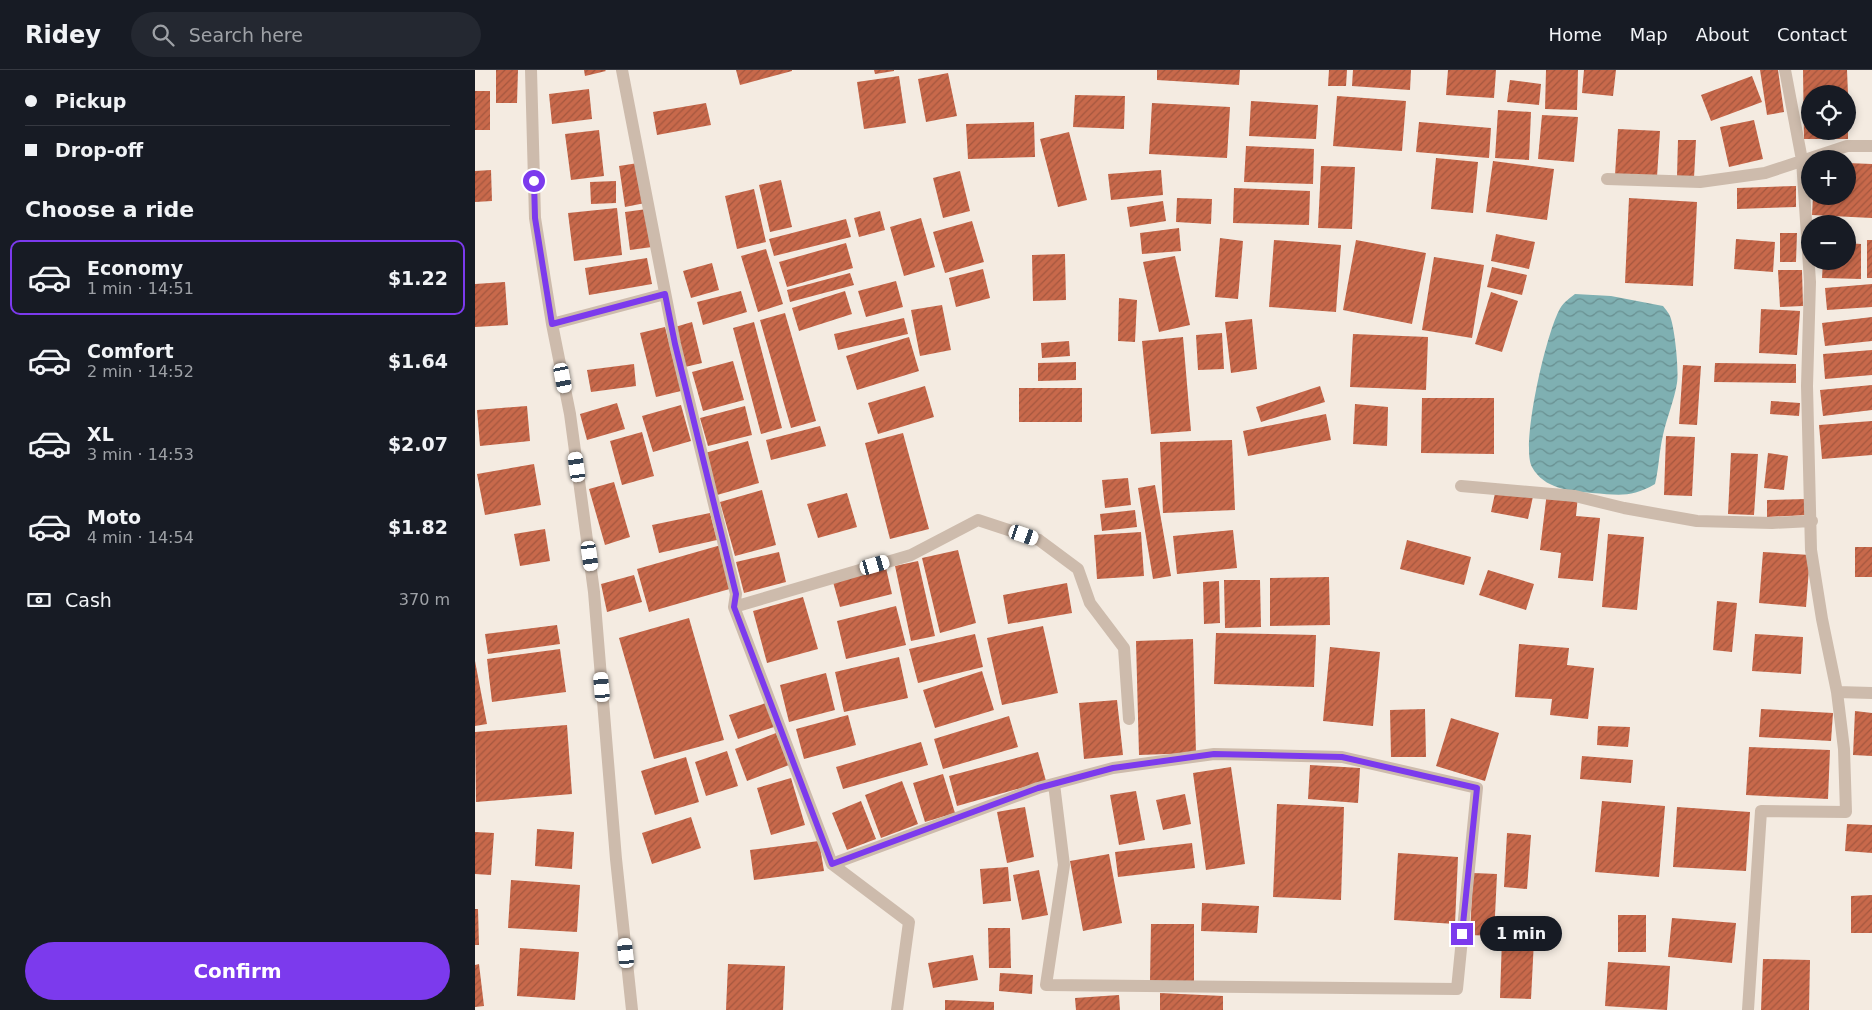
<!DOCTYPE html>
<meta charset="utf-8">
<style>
body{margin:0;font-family:"DejaVu Sans",sans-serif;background:#242831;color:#f1f3f6;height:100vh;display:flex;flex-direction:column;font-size:19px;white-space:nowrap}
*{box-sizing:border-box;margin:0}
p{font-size:16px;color:#9ea1a6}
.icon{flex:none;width:28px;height:28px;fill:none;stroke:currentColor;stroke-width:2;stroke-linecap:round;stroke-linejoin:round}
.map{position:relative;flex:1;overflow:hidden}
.panel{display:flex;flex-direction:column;background:#171b24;width:475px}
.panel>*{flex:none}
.guide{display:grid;align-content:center;height:110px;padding:0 25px;background:#171b24}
.tools{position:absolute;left:1326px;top:15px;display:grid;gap:10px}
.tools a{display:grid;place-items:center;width:55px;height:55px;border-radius:50%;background:#171b24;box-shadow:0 2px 8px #0003;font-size:25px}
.end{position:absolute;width:22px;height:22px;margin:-11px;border:6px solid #7c3aed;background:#fff;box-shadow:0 0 0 2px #fff}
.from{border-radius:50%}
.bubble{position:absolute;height:35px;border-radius:18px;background:#171b24;box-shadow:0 2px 8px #0003;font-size:16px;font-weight:700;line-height:35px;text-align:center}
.car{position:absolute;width:15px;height:30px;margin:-15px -8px;border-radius:6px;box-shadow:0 0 4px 1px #0007;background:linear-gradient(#fff 24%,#345 0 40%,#fff 0 76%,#345 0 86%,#fff 0)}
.guide b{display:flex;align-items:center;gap:18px;height:48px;font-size:19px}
.guide b+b{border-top:1px solid #363941}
.guide i{width:12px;height:12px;background:#f1f3f6}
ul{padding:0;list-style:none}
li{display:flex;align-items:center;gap:15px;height:75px;margin:0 10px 8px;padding:0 15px;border:2px solid transparent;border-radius:10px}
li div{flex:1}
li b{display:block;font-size:19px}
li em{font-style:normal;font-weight:700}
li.selected{border-color:#7c3aed}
li>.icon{width:45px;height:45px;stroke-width:1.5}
h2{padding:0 25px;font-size:22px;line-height:60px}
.pay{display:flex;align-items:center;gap:12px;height:55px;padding:0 25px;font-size:19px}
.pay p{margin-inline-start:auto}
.button{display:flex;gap:10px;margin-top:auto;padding:10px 25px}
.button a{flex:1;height:58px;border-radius:30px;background:#7c3aed;color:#fff;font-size:20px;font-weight:700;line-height:58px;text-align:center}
header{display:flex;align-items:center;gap:30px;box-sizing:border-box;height:70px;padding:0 25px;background:#171b24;border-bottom:1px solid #363941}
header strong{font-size:24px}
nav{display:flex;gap:28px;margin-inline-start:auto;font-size:18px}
.search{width:350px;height:45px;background:#242831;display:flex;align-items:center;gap:12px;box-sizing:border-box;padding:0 18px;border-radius:28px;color:#9ea1a6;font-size:19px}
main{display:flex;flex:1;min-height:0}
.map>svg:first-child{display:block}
</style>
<header>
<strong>Ridey</strong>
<div class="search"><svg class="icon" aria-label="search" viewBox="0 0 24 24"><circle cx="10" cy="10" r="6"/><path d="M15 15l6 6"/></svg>Search here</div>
<nav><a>Home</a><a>Map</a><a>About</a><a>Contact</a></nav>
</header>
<main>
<section class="panel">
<div class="guide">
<b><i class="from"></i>Pickup</b>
<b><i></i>Drop-off</b>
</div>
<h2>Choose a ride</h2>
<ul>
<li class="selected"><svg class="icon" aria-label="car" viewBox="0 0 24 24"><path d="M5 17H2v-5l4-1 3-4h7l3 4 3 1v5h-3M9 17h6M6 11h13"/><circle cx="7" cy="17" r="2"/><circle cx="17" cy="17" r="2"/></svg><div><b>Economy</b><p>1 min · 14:51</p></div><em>$1.22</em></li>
<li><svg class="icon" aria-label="car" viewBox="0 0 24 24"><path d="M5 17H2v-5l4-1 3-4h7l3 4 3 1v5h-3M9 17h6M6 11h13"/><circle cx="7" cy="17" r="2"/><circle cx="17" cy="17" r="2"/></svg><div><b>Comfort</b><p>2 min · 14:52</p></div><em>$1.64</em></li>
<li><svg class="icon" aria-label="car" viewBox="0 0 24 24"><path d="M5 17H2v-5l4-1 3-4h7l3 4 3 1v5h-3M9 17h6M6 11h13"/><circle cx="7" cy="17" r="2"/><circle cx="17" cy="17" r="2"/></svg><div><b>XL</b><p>3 min · 14:53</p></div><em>$2.07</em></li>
<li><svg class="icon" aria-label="car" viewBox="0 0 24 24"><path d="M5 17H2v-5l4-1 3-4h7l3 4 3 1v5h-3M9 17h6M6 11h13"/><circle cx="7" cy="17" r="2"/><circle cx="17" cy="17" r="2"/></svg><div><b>Moto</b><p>4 min · 14:54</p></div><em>$1.82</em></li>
</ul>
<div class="pay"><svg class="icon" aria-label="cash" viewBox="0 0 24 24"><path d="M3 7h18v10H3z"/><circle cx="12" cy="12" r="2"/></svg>Cash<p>370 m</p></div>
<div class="button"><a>Confirm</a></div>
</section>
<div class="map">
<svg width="1397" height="940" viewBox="0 0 1397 940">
<defs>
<pattern id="water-waves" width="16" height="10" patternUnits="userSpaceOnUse" patternTransform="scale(1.25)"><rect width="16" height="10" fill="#7fb0b2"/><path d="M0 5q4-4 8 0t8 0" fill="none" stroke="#699091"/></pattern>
<pattern id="building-hatch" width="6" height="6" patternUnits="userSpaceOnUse" patternTransform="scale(1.25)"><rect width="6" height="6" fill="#c8694b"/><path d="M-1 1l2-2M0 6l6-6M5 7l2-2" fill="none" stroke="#a4573f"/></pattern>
</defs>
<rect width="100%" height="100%" fill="#f4ebe1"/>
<path fill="url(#water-waves)" d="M 1100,224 L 1136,226 L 1188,236 C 1191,240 1195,244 1196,249 C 1200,262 1204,300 1202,313 C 1199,331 1192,347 1188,365 C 1184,382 1184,397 1180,414 C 1156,428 1144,425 1117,423 C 1095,421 1069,419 1057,397 C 1045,376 1072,258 1086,237 C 1089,232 1095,228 1100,224 Z"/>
<path fill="url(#building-hatch)" d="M 21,0 L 43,0 L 42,33 L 21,33 Z
M 109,0 L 130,0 L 131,1 L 110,6 Z
M 261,0 L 317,0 L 317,1 L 265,15 Z
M 399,0 L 419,0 L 419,1 L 400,4 Z
M 682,0 L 765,0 L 764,15 L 682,10 Z
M 854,0 L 872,0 L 871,16 L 853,16 Z
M 878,0 L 936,0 L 935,20 L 877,16 Z
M 973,0 L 1021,0 L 1019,28 L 971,25 Z
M 1071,0 L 1103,0 L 1102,40 L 1070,39 Z
M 1109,0 L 1141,0 L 1138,26 L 1107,23 Z
M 1285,0 L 1303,0 L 1309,42 L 1292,45 Z
M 1328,0 L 1372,0 L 1373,24 L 1335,24 L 1335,61 L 1373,61 L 1373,69 L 1329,69 Z
M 473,3 L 482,46 L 451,52 L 443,9 Z
M 424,6 L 431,53 L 389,59 L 382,12 Z
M 1277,6 L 1287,32 L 1236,51 L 1226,25 Z
M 1035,10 L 1066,14 L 1064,35 L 1032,32 Z
M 114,19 L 117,49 L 77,54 L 74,24 Z
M 0,21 L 15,21 L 15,60 L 0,60 Z
M 600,25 L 650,26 L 649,59 L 598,57 Z
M 862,26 L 931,31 L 927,81 L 858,76 Z
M 776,31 L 843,35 L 841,69 L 774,66 Z
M 231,33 L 236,55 L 182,65 L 178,42 Z
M 677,33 L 755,37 L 752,88 L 674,84 Z
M 1023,40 L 1056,42 L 1054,90 L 1020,88 Z
M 1067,45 L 1103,47 L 1099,92 L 1063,89 Z
M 1279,50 L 1288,89 L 1254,97 L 1245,57 Z
M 559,52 L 560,87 L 493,89 L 491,54 Z
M 944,52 L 1016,58 L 1014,88 L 941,82 Z
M 1143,59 L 1185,61 L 1182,107 L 1140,105 Z
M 124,60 L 129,106 L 96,110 L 90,64 Z
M 594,62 L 612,130 L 583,137 L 565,69 Z
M 1203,70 L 1221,70 L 1219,108 L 1202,107 Z
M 771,76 L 839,79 L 838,114 L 769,112 Z
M 961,88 L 1003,92 L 998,143 L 956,139 Z
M 1018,91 L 1079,99 L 1072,150 L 1011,142 Z
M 163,93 L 170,133 L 150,137 L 144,96 Z
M 1372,93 L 1397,94 L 1397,148 L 1337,145 L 1338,126 L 1372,126 Z
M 846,96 L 880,97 L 877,159 L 843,158 Z
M 16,100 L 17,131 L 0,132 L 0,101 Z
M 686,100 L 688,125 L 636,130 L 633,104 Z
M 485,101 L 495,141 L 468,148 L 458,108 Z
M 306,110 L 317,157 L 295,162 L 284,115 Z
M 141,111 L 141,133 L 116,134 L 115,112 Z
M 1321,116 L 1321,137 L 1262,139 L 1262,118 Z
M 759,118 L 835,121 L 834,155 L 758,153 Z
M 279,119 L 291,172 L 262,179 L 250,126 Z
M 702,128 L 737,129 L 736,154 L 701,152 Z
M 1154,128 L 1222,132 L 1218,216 L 1150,213 Z
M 688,131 L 691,151 L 655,157 L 652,137 Z
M 142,138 L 147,185 L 99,191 L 93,143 Z
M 172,139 L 177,177 L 155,180 L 150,142 Z
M 405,141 L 410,160 L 384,167 L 379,148 Z
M 446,148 L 460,197 L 429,206 L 415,157 Z
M 371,149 L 376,167 L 299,186 L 294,169 Z
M 497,151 L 509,192 L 470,203 L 458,162 Z
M 704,158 L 706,181 L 667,184 L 665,163 Z
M 1305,163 L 1322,163 L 1321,192 L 1305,192 Z
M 1021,164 L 1060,172 L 1054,199 L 1016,191 Z
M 745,168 L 768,171 L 763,229 L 740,227 Z
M 1261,169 L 1300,172 L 1298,202 L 1259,199 Z
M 799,170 L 866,175 L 861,242 L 794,237 Z
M 881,170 L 951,183 L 937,254 L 868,240 Z
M 1392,170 L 1397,170 L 1397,208 L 1392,208 Z
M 371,173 L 378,198 L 312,217 L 304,192 Z
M 1372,173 L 1386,174 L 1386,209 L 1347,208 L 1348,191 L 1372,191 Z
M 291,179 L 308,234 L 283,242 L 266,186 Z
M 590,184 L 591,230 L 558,231 L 557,185 Z
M 700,186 L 715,255 L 684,262 L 668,192 Z
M 959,187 L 1009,195 L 997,268 L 947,260 Z
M 172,188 L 177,214 L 114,225 L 110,198 Z
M 237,193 L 244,220 L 216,228 L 208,201 Z
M 1017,197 L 1052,205 L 1047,225 L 1012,217 Z
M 508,199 L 515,228 L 481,237 L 474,208 Z
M 1303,200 L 1327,200 L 1328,236 L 1305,237 Z
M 375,203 L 379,215 L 315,232 L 312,220 Z
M 421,211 L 428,237 L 391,247 L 383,221 Z
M 30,212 L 33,255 L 0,257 L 0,214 Z
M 1397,214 L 1397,237 L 1352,240 L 1350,218 Z
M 266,221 L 272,242 L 228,255 L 222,232 Z
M 370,221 L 377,244 L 324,261 L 317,238 Z
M 1016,222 L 1043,231 L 1027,282 L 1000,274 Z
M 644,228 L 662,230 L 660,272 L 643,271 Z
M 467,235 L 476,280 L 445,286 L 436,240 Z
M 1286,239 L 1325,241 L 1322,285 L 1284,283 Z
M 310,243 L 341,351 L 316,358 L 285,250 Z
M 1397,247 L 1397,271 L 1350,276 L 1347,253 Z
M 429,248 L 433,264 L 363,280 L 359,264 Z
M 777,249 L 782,299 L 756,303 L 750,252 Z
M 217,252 L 227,293 L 210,297 L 200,257 Z
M 279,252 L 307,358 L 286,364 L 258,258 Z
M 190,257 L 206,321 L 181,327 L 165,263 Z
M 747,263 L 749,299 L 723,300 L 721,265 Z
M 878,264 L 953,267 L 951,320 L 875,317 Z
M 434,267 L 444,301 L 382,320 L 371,286 Z
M 708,267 L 716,361 L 676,364 L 667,271 Z
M 594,271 L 595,286 L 567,288 L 566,273 Z
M 1397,280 L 1397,305 L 1350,309 L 1348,284 Z
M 258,291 L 269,330 L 228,341 L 217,302 Z
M 601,292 L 601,310 L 563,311 L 563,293 Z
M 1240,293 L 1321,294 L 1321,313 L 1239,312 Z
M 159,294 L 161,316 L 116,322 L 112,300 Z
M 1208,295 L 1226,296 L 1222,355 L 1204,354 Z
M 1397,315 L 1397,340 L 1348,346 L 1345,320 Z
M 450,316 L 459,347 L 403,364 L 393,333 Z
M 845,316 L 850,332 L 786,352 L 781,337 Z
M 544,318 L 607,318 L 607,352 L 544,352 Z
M 947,328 L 1019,328 L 1019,384 L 946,383 Z
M 1296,331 L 1325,333 L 1324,346 L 1295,344 Z
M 142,333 L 150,359 L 112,370 L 105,344 Z
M 880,334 L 913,337 L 912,376 L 878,374 Z
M 206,335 L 216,371 L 178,382 L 167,346 Z
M 52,336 L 55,371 L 5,376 L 2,340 Z
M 270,336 L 277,365 L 233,376 L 225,348 Z
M 851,344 L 856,370 L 773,386 L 768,361 Z
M 1397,351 L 1397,385 L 1347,389 L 1344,355 Z
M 345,356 L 351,376 L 296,390 L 291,370 Z
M 167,362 L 179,406 L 147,415 L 135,371 Z
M 428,363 L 454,459 L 415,469 L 390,373 Z
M 1191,366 L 1220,367 L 1217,426 L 1189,425 Z
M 757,370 L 760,440 L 688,443 L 685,372 Z
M 273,371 L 284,413 L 242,425 L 230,383 Z
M 1256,383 L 1283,384 L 1279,445 L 1253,444 Z
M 1293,383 L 1313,386 L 1309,420 L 1289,418 Z
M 59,394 L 66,435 L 10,445 L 2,404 Z
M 653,408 L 656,435 L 630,438 L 627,410 Z
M 139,412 L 155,467 L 130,475 L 114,419 Z
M 1022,414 L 1059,422 L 1053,449 L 1016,442 Z
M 680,415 L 696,506 L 678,509 L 663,418 Z
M 287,420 L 301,475 L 260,486 L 245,432 Z
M 1072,422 L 1103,425 L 1101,446 L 1125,448 L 1118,511 L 1083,508 L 1086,483 L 1065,480 Z
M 372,423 L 382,457 L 343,468 L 332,434 Z
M 1332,429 L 1332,445 L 1292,447 L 1292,430 Z
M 660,440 L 662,457 L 627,461 L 625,444 Z
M 235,443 L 242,470 L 184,483 L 177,455 Z
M 70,459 L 75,491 L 45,496 L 39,464 Z
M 758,460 L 762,498 L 702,504 L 698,466 Z
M 666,462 L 669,506 L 622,509 L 619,465 Z
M 1133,464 L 1169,467 L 1162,540 L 1127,537 Z
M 932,470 L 996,487 L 989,515 L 925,499 Z
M 246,475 L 258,518 L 174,542 L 162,499 Z
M 1380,477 L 1397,477 L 1397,507 L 1380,507 Z
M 483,480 L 501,553 L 465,563 L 447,488 Z
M 304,482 L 311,512 L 269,523 L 261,492 Z
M 1288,482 L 1335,485 L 1331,537 L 1284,533 Z
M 443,491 L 460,566 L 436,571 L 420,496 Z
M 411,498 L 417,524 L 365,537 L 358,512 Z
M 1013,500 L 1059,514 L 1051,540 L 1004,525 Z
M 159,505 L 167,532 L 132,542 L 126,514 Z
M 854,507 L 855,555 L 795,556 L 795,508 Z
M 749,510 L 785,510 L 786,557 L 750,558 Z
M 744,511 L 745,553 L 729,554 L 728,512 Z
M 592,513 L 597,543 L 533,554 L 528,525 Z
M 328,527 L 343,579 L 292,593 L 278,541 Z
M 1242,531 L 1262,533 L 1257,582 L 1238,580 Z
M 421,536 L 431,575 L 371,589 L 362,551 Z
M 214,548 L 249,670 L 179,689 L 144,568 Z
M 82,555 L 85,574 L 13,584 L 10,564 Z
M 568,556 L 583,623 L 527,635 L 512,568 Z
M 741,563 L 841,565 L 839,617 L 739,614 Z
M 500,564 L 508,597 L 443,613 L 434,579 Z
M 1280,564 L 1328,567 L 1326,604 L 1277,601 Z
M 718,569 L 721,683 L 664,685 L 661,571 Z
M 1044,574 L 1094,578 L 1092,595 L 1119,598 L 1113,649 L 1075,645 L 1077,629 L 1040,627 Z
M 855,577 L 905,582 L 898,656 L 848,651 Z
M 85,579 L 91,622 L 17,632 L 12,589 Z
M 424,587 L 433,628 L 369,642 L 360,602 Z
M 0,591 L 12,654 L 0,656 Z
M 507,601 L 519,640 L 460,658 L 448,620 Z
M 351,603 L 360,640 L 314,652 L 305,615 Z
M 642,630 L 648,685 L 609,689 L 604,633 Z
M 291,633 L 299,657 L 263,669 L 254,645 Z
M 950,639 L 951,687 L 916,687 L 915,640 Z
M 1286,639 L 1358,643 L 1356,671 L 1284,667 Z
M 1380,641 L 1397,643 L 1397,686 L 1378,685 Z
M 373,645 L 381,675 L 329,689 L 321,659 Z
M 534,646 L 543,677 L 468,699 L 459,669 Z
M 976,648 L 1024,663 L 1010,711 L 961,696 Z
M 92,655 L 97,724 L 1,732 L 0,662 Z
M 1123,656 L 1155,657 L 1153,677 L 1122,675 Z
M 301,663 L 314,695 L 272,711 L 260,679 Z
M 446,672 L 453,695 L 368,719 L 361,697 Z
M 1274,677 L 1355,680 L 1353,729 L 1271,725 Z
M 252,681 L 263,716 L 231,726 L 220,692 Z
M 563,682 L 571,711 L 482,736 L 474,706 Z
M 1107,686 L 1158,690 L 1156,713 L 1105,709 Z
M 211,687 L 224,732 L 180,745 L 166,701 Z
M 835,695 L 885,698 L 883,733 L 833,729 Z
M 756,697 L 770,794 L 731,800 L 718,703 Z
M 468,704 L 480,743 L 450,752 L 438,713 Z
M 316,708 L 330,755 L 296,765 L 282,718 Z
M 427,711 L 443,754 L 406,768 L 390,725 Z
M 661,721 L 670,770 L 644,775 L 635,725 Z
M 710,724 L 716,754 L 688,760 L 681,730 Z
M 386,731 L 401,769 L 372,780 L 357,743 Z
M 1127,731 L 1190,736 L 1184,807 L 1120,802 Z
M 802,734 L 869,737 L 866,830 L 798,827 Z
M 550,737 L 559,787 L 532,793 L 522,742 Z
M 1202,737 L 1275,742 L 1271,801 L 1198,797 Z
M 216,747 L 226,778 L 177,794 L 167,763 Z
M 1372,754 L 1397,755 L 1397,783 L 1370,781 Z
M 62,759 L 99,762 L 97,799 L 60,796 Z
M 0,762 L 19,763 L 16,805 L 0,804 Z
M 1032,763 L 1056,765 L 1052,819 L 1029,817 Z
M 344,771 L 349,801 L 279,810 L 275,780 Z
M 717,773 L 720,798 L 643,807 L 640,782 Z
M 923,783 L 983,787 L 980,854 L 919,850 Z
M 634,784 L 647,853 L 608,861 L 595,791 Z
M 533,797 L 536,831 L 508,834 L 505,799 Z
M 564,800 L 573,845 L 547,850 L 538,805 Z
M 998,803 L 1022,804 L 1019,866 L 995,865 Z
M 36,810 L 105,815 L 102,862 L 33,858 Z
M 1397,825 L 1397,863 L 1376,863 L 1376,826 Z
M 727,833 L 784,836 L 782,863 L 726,861 Z
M 0,839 L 3,839 L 4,875 L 0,875 Z
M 1143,845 L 1171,845 L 1171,882 L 1143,882 Z
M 1197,848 L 1261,853 L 1257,893 L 1193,887 Z
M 676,854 L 719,854 L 719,911 L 675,911 Z
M 513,858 L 535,858 L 536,898 L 514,898 Z
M 1027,868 L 1059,870 L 1056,929 L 1025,928 Z
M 45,878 L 104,882 L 100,930 L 42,926 Z
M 498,885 L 503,910 L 458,918 L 453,893 Z
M 1288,889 L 1335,890 L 1334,940 L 1286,940 Z
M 1133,892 L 1195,896 L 1192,940 L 1130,936 Z
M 4,894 L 9,936 L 0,937 L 0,895 Z
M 253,894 L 310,896 L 308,940 L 251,940 Z
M 525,903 L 558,905 L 557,924 L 524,921 Z
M 685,923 L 748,926 L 748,940 L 685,940 Z
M 644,925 L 645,940 L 601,940 L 600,928 Z
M 470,930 L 519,932 L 519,940 L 470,940 Z"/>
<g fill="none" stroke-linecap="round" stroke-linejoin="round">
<path stroke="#cdbbac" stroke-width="12" d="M 56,0 L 60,148 L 77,254 L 190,224
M 147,0 L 200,274 L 261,524 L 259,537 L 357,794 L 563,718 L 638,698 L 739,684 L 867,687 L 1002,718 L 982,919 L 571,915 L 589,795 L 579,714
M 1132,109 L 1225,112 L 1290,103 L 1372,76 L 1397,76
M 77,254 L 95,344 L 119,522 L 141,789 L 157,940
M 986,416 L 1100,426 L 1149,438 L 1222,451 L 1297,453 L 1337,451
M 259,537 L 436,485 L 503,450 L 564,470 L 603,499 L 615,533 L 649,578 L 654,649
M 1362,622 L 1397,623
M 357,794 L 434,852 L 422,940
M 1273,940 L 1286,741 L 1371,742 L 1369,679 L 1362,622 L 1347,549 L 1336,480 L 1332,316 L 1335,212 L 1327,90 L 1310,0"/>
</g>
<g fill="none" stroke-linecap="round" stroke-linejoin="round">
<path stroke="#7c3aed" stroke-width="6" d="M 59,111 L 60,148 L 77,254 L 190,224 L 200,274 L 261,524 L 259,537 L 357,794 L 563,718 L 638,698 L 739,684 L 867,687 L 1002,718 L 987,864"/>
</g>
</svg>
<div class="tools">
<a><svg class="icon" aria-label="locate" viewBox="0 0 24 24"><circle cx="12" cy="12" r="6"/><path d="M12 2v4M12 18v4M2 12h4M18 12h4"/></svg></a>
<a>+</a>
<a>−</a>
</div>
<i class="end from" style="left:59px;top:111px"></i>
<i class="end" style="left:987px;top:864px"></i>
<div class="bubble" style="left:1005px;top:846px;width:82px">1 min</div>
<i class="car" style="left:88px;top:308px;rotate:169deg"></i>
<i class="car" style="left:102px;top:397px;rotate:352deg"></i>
<i class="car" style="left:549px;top:465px;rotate:109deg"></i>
<i class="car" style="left:115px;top:486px;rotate:172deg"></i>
<i class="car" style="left:400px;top:495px;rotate:74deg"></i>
<i class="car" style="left:127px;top:617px;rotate:355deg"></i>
<i class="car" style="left:151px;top:883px;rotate:354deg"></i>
</div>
</main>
